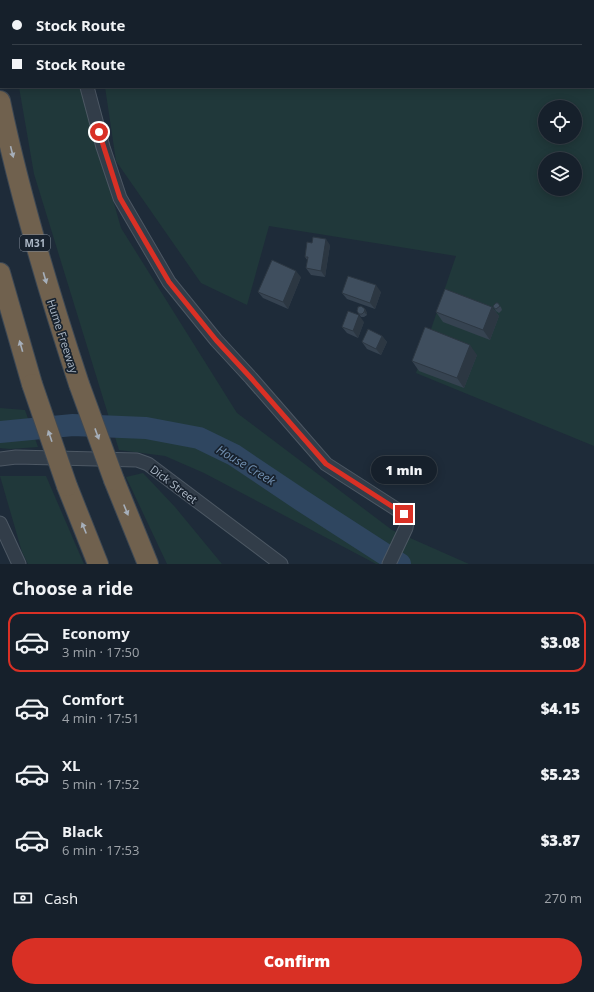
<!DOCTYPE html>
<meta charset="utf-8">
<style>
body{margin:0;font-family:"Open Sans",sans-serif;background:#232d37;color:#f1f3f6;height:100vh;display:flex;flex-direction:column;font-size:15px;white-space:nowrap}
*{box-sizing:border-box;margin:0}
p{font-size:13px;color:#9ea3a9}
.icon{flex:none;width:22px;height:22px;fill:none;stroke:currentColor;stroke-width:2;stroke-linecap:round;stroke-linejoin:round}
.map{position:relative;height:564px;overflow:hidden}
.panel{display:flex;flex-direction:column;background:#16202b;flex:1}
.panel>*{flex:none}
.banner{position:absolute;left:0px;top:0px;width:594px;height:88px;box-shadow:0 2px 10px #0003,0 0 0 1px #353e47;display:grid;align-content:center;height:88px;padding:0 12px;background:#16202b}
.buttons{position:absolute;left:538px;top:100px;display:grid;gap:8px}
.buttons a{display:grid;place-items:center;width:44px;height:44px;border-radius:50%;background:#16202b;box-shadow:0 2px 10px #0003,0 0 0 1px #353e47;font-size:20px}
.end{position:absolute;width:18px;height:18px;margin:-9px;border:5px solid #d93025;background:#fff;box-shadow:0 0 0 2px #fff}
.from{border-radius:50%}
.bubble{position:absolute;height:28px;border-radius:14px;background:#16202b;box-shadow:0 2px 10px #0003,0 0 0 1px #353e47;font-size:13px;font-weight:800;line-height:28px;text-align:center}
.banner b{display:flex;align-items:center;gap:14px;height:38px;font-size:15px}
.banner b+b{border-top:1px solid #353e47}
.banner i{width:10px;height:10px;background:#f1f3f6}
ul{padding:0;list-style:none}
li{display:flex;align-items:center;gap:12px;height:60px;margin:0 8px 6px;padding:0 4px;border:2px solid transparent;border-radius:12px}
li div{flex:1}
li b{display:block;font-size:15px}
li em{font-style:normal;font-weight:800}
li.on{border-color:#d93025}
li>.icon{width:36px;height:36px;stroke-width:1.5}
h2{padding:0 12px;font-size:18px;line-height:48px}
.pay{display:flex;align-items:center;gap:10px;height:44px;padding:0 12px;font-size:15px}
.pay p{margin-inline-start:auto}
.cta{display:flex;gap:8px;margin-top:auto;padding:8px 12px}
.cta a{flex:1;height:46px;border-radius:24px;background:#d93025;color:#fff;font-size:16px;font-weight:800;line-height:46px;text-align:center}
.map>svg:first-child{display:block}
</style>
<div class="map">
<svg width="594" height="564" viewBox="0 0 594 564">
<rect width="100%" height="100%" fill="#1e2b39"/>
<path fill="#20383a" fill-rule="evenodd" d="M 91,0 L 594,0 L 594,446 L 416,373 L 456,256 L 269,226 L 247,305 L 201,283 L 116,161 L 105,87 L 593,87 L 593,1 ZM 545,107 L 575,107 L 575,137 L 545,137 ZM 545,159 L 575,159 L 575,189 L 545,189 Z
M 19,87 L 81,87 L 121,228 L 237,413 L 392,530 L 469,564 L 376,564 L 204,473 L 165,456 L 119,450 L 34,174 Z
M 0,408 L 25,410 L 38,447 L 10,449 L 0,448 Z
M 143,473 L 175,507 L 222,564 L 167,564 L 126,477 Z
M 0,476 L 46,476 L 84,564 L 28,564 L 22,552 Z"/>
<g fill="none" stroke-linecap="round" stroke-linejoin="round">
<path stroke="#2f4660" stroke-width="22" d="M 0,432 L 73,425 L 146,428 L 199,438 L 234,455 L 301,500 L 400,564"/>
<defs>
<path id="minor" d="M 68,0 L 69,1
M 87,87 L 103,147 L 120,198 L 169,282 L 216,340 L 251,378 L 326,464 L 404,514 L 407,521 L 406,528 L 389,564
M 0,459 L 16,457 L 137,460 L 148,464 L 281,564
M 0,523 L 19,564"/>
<path id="highway" d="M 0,101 C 20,197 48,290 79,384
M 0,273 L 32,384
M 114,480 L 148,564
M 67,486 L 98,564"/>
</defs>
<use href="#minor" stroke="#4d5864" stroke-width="15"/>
<use href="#highway" stroke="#3d4854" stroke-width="22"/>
<use href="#minor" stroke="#323d49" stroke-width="13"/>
<use href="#highway" stroke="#70614e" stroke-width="20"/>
<defs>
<path id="highway-bridge" d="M 32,384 L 67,486
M 79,384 L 114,480"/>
</defs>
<use href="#highway-bridge" stroke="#3d4854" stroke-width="22" stroke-linecap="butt"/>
<use href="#highway-bridge" stroke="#70614e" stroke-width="20"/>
</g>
<path fill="#364351" d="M 330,245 L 325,277 L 311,275 L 306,268 L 308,261 L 305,257 Z
M 301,277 L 288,309 L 263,298 L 258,292 Z
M 381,292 L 375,309 L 347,299 L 342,293 Z
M 496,303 L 501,307 L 502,310 L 499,313 L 496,311 L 494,308 Z
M 492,307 L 499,316 L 490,340 L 443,322 L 436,312 Z
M 365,309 L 367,313 L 367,315 L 364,317 L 361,317 L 357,311 Z
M 364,322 L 358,338 L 347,333 L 342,327 Z
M 382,336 L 387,342 L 381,355 L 367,349 L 362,342 Z
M 477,355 L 464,388 L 419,371 L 412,361 Z"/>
<path fill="#2c3742" d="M 326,239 L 330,245 L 325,277 L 321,271 Z
M 296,271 L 301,277 L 288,309 L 283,302 Z
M 376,285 L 381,292 L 375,309 L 370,303 Z
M 492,307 L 499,316 L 490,340 L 483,330 Z
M 365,309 L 367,313 L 367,315 L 364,312 Z
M 359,315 L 364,322 L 358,338 L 353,331 Z
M 382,336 L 387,342 L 381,355 L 376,349 Z
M 470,345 L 477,355 L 464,388 L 457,378 Z"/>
<path fill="#3f4e5e" stroke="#2c3742" d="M 313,237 L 326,239 L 321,271 L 306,268 L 308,257 L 305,257 L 307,242 L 312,243 Z
M 272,260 L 296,271 L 283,302 L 258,292 Z
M 348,276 L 376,285 L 370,303 L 342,293 Z
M 445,289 L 492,307 L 483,330 L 436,312 Z
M 496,303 L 498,303 L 500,306 L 496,309 L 494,308 L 493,306 Z
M 361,306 L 365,309 L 364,312 L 362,314 L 359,314 L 357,311 L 358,307 Z
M 348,311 L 359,315 L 353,331 L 342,327 Z
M 425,327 L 470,345 L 457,378 L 412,361 Z
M 368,329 L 382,336 L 376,349 L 362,342 Z"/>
<defs><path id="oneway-solid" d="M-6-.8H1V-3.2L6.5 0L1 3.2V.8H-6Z"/></defs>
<g fill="#a6afba">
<use href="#oneway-solid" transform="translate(12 152) rotate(76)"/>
<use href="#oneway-solid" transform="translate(45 278) rotate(74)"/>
<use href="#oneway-solid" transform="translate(21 346) rotate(-106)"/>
<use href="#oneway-solid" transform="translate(97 434) rotate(70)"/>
<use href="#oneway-solid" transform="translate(50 436) rotate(-109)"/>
<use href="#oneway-solid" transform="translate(126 510) rotate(68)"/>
<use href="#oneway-solid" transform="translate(84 528) rotate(-112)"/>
</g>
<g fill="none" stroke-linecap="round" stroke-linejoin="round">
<path stroke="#d93025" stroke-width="5" d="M 99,132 L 120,198 L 169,282 L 216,340 L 251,378 L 326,464 L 404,514"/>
</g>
<g text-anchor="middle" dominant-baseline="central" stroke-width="3.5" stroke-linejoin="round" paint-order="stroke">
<rect fill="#18222e" stroke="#808b98" stroke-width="1" x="20" y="235" width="30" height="16" rx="3"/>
<g font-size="10" font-weight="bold" fill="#acb8c6">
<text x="35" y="243">M31</text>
</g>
<g font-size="11" fill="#acb8c6" stroke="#18222e">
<text transform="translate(63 336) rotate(72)">Hume Freeway</text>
<text transform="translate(174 484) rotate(37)">Dick Street</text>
</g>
<g font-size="12" font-style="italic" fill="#7290b1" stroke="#18222e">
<text transform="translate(246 465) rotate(31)">House Creek</text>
</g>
</g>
</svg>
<div class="buttons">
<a><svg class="icon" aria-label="locate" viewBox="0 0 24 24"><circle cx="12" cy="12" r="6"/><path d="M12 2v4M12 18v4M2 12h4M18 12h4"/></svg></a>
<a><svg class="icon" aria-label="layers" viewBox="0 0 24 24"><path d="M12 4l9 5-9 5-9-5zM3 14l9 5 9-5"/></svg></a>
</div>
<i class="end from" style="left:99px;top:132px"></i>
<i class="end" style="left:404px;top:514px"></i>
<div class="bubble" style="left:371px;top:456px;width:66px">1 min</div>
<div class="banner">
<b><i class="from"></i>Stock Route</b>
<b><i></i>Stock Route</b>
</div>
</div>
<section class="panel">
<h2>Choose a ride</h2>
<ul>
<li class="on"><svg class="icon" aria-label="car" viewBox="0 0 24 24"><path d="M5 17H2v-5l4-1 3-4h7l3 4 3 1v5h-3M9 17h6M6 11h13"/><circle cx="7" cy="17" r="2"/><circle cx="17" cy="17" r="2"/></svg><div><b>Economy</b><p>3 min · 17:50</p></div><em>$3.08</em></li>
<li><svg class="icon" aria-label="car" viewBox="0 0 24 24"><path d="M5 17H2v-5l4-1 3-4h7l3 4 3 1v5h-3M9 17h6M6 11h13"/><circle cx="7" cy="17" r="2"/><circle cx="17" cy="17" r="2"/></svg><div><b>Comfort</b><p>4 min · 17:51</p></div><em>$4.15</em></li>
<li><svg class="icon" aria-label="car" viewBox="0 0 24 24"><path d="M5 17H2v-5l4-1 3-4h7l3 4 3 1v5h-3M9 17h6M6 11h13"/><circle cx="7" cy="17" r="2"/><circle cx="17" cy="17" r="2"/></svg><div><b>XL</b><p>5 min · 17:52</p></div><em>$5.23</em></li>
<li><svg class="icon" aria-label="car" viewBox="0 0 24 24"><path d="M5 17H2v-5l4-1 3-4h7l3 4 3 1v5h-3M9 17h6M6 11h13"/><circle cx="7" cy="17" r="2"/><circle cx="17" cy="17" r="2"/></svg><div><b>Black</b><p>6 min · 17:53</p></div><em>$3.87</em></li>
</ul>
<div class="pay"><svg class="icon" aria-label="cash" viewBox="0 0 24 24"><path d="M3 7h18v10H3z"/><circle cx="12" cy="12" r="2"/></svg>Cash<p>270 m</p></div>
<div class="cta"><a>Confirm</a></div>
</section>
